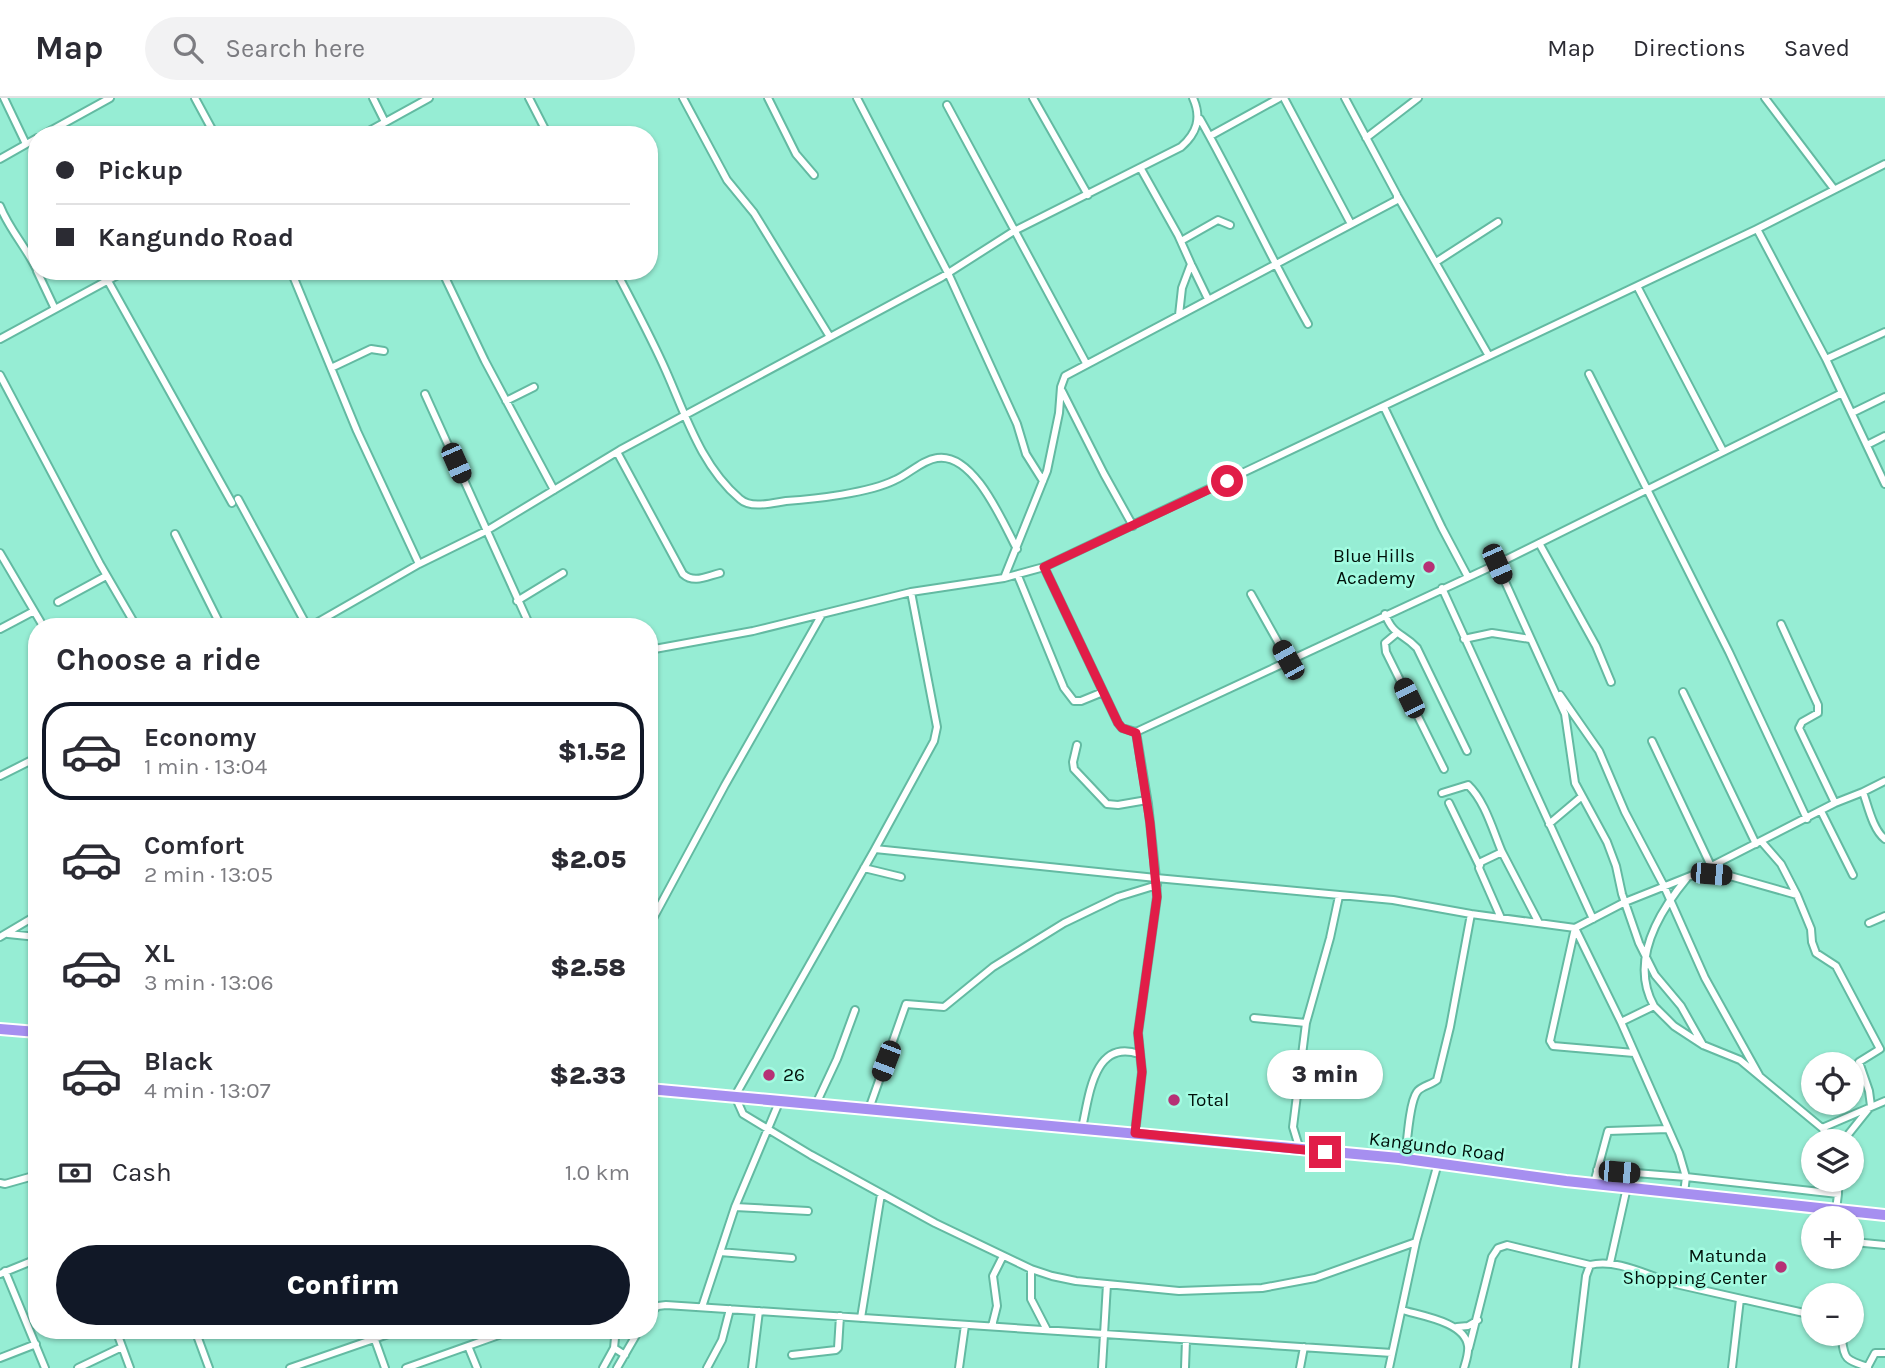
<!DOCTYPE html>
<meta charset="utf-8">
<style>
body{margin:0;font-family:Karla,sans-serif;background:#f2f2f3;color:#2b2b33;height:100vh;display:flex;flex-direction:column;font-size:26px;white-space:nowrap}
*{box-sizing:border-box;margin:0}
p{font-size:23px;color:#7c7c81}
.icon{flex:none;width:38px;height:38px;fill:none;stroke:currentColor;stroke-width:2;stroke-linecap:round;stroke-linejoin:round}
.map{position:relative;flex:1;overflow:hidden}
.details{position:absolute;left:28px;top:520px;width:630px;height:721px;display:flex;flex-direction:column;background:#fff;border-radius:28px;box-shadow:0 2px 5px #0004}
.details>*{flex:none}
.top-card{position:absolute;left:28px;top:28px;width:630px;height:154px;border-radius:28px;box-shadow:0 2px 5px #0004;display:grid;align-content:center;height:154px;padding:0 28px;background:#fff}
.controls{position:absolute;left:1801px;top:954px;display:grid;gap:14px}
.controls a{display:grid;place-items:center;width:63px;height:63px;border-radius:50%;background:#fff;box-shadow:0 2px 5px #0004;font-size:35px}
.end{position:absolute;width:32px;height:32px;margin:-16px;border:9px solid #e11d48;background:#fff;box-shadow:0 0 0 4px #fff}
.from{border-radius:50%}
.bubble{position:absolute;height:49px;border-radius:24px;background:#fff;box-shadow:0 2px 5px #0004;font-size:23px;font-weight:800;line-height:49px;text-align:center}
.car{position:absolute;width:21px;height:42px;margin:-21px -10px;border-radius:9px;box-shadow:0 0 5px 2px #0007;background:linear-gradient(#222 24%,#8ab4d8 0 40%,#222 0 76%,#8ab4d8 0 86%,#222 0)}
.top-card b{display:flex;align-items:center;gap:24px;height:66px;font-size:26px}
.top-card b+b{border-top:2px solid #e1e1e2}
.top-card i{width:18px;height:18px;background:#2b2b33}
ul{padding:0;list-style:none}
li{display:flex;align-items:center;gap:21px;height:98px;margin:0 14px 10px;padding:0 14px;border:4px solid transparent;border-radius:28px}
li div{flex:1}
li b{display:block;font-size:26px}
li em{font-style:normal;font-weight:800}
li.selected{border-color:#111827}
li>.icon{width:63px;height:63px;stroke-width:1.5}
h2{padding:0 28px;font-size:32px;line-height:84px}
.pay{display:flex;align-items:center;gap:18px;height:77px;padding:0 28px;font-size:26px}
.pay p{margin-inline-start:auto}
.action{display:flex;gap:14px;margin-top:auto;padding:14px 28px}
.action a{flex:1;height:80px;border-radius:42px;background:#111827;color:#fff;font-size:28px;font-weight:800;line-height:80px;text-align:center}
header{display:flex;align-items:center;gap:42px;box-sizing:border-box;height:98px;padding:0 35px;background:#fff;border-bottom:2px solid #e1e1e2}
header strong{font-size:33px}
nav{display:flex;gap:38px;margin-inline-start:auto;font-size:24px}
.search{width:490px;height:63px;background:#f2f2f3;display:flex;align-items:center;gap:18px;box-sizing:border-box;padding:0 24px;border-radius:38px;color:#7c7c81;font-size:26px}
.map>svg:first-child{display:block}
</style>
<header>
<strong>Map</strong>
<div class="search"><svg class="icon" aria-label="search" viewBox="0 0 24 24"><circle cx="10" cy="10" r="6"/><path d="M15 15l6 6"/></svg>Search here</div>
<nav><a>Map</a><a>Directions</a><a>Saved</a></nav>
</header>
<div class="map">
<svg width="1885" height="1270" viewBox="0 0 1885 1270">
<rect width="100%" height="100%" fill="#96edd4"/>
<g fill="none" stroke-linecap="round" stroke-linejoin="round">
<defs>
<path id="street" d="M 4,0 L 26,46
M 195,0 L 215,37
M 373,0 L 385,24
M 529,0 L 548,37
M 683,0 L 727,82 L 754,115 L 830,239
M 768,0 L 796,56 L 814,77
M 857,0 L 948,175 L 1017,326 L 1026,356 L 1043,383
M 1033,0 L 1088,97
M 1284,0 L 1351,126
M 1765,0 L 1834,91
M 947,7 L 1086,265
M 1200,21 C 1238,88 1270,159 1308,226
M 43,37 L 110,0
M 362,37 L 429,0
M 1210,38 L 1279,0
M 1366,40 L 1418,0
M 0,61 L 37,40
M 1141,71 L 1178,137 L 1191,166 L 1182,190 L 1179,217
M 1398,99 L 1489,258
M 0,108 C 9,131 26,149 37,172
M 1757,131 L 1826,261 L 1885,386
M 1181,143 L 1218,122 L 1230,127
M 1436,164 L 1498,124
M 1192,168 L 1208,201
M 37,173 L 55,211
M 291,173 L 357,333 L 419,466
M 442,173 L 485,263 L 554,392
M 616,173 C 633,206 651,239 666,273 C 686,318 701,368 740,401 C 751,411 772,405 786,403 C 816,401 869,395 895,382 C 909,376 922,362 937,360 C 974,354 1003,425 1017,451
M 108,183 L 232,405
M 1637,188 L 1723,353
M 0,241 L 125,173
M 1826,261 L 1885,234
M 331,270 L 371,251 L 384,253
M 1589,276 L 1729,554 L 1807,721
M 0,277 L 100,466 L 136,528
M 1062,293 L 1104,376 L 1133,428
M 425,296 L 530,528
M 506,303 L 534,289
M 1384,309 L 1442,430 L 1468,479
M 1852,315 L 1885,299
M 1867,347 L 1885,338
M 617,354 L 683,476 C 694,486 707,478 720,475
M 238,401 L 307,528
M 175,436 L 221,528
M 1539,445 L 1596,548 L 1611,584
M 0,455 L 43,528
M 1497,466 L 1565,616 L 1575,685 L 1607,744 L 1616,768 L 1622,796 L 1639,845 L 1655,877 L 1681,908 L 1703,947
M 1044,469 L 1118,625 L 1122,630 L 1136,634 L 1497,466 L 1842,295
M 1018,478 L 1064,590 L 1074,603 L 1081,603 L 1103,594
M 1004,480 L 1047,373 L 1059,315 L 1061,289 L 1065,278 L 1397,102 L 1397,97 L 1345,0
M 1442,490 L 1593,821
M 1251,496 L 1288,562
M 517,503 L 563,475
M 58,504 L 106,478
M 1385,516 C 1394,539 1402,534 1417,550 L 1467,653
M 1781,526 L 1818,607 L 1818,615 L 1802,624 L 1799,630 L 1835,705
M 311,528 L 419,466 L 486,433 L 620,352 L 942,179 L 1014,133 L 1181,49 C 1197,35 1202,20 1193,0
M 0,531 L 34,513
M 1397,535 L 1385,545 L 1386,554 L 1444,671
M 1464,541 L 1492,535 L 1530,541
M 649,552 L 753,533 L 911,494 L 1004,480 L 1044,469 L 1757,131 L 1885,66
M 1683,594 L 1756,746
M 1560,597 L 1599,653 L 1625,714 L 1664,788 L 1705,880 L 1759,977
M 1136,634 L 1148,706 L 1156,780 L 1393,802 L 1471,816 L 1575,830 L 1625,804 L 1698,775 L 1835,705 L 1863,694 C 1868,708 1873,732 1885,741
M 1652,643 L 1711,768
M 1077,647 L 1073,664 L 1074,671 L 1107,706 L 1118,707 L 1147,702
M 0,678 L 30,663
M 1863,694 L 1885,683
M 1442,695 L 1468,687 C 1485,703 1493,733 1502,754 L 1481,764 L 1479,770 L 1501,820
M 1449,705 L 1479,767
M 1821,713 L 1853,777
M 1549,726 L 1581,699
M 1761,743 L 1781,766 L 1797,797 L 1811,831 L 1812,844 L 1816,855 L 1836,868 L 1880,951 L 1859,964 L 1869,993 L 1871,1008 L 1843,1043
M 875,751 L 934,643 L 937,629 L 911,494
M 1502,754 L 1539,825
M 864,770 L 901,779
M 1697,777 L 1730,778 L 1797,797
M 1869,825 L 1885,818
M 649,828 L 725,687 L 821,518
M 1575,830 L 1621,924 L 1679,1055 L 1686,1079 L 1597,1072
M 1575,830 L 1550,943 L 1553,948 L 1634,955
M 8,836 L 37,839
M 0,839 L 37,817
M 1654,908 C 1629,863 1658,815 1687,780
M 1254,920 L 1306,925
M 1621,924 L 1654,908 L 1674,928 L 1703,947 L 1740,962 L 1822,1030 L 1832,1043
M 816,1006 L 837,961 L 855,912
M 869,1011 L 906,906 L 944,909 L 993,869 L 1064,825 L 1118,799 L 1157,787
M 1082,1030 C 1089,1000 1093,940 1139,956
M 1822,1030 L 1885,1003
M 1135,1035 L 1142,974 L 1138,935 L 1157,799 L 1156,780 L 875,751 L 735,998 L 743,1016 L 811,1057 L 935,1125 L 1031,1171 L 1052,1178 L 1076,1183 L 1179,1193 L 1262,1190 L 1315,1180 L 1416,1144
M 1300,1052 L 1293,1029 L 1306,925 L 1330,840 L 1339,798
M 1405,1062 C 1407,1046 1409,1005 1417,994 C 1421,988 1431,987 1437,982 L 1450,929 L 1471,816
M 0,1085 L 5,1086 L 37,1077
M 1594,1085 L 1608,1033 L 1668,1031
M 1684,1095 L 1686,1079 L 1838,1096 L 1838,1082
M 735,1109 L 808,1113
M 1835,1120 L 1838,1096
M 649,1122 L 652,1121
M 1852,1141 L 1864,1145 L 1885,1147
M 720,1154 L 792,1160
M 1610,1165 L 1627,1089
M 1031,1171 L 1031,1201 L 1047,1232
M 5,1173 L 45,1270
M 0,1176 L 37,1161
M 702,1209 L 735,1109 L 780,1002
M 1402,1212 C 1422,1218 1465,1224 1468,1248 C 1469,1255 1466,1263 1464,1270
M 649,1215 L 658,1208 L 666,1207 L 1392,1255
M 861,1220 L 881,1096
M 992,1228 L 997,1208 L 993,1178 L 1003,1158
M 1457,1229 L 1468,1228 L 1478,1222
M 116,1232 L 130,1270
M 195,1232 L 209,1270
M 612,1232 L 615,1240 L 614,1250 L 625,1257
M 1841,1236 C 1845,1260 1842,1261 1868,1269
M 375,1242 L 385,1270
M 468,1248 L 477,1270
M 1469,1250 L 1492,1159 L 1498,1150 L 1507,1147 L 1590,1167
M 792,1257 L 836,1252 L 838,1250 L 840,1218
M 0,1260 L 36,1246
M 78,1270 L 122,1249
M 290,1270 L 400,1232
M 406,1270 L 513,1232
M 603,1270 L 614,1250
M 617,1270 L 639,1232
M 707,1270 L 722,1242 L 730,1211
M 752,1270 L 759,1213
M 959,1270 L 965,1227
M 1102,1270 L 1107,1186
M 1185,1270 L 1186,1242
M 1300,1270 L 1304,1249
M 1389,1270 L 1416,1144 L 1438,1065
M 1575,1270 L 1586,1178 L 1590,1167 C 1619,1160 1651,1180 1680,1187 C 1724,1197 1768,1207 1813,1217
M 1732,1270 L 1740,1201
M 1867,1270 L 1875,1255 L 1885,1255"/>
<path id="highway" d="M 0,931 L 37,934
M 649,991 L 1399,1060 L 1566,1083 L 1885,1117"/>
</defs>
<use href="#street" stroke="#63baa2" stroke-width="10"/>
<use href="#highway" stroke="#fff" stroke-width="14"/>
<use href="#street" stroke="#fff" stroke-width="6"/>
<use href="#highway" stroke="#a68ff0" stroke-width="10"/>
</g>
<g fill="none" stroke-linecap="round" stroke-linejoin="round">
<path stroke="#e11d48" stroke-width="9" d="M 1227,383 L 1044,469 L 1118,625 L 1122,630 L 1136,635 L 1150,725 L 1157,799 L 1138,935 L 1142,974 L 1135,1035 L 1325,1054"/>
</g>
<g fill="#b63175" stroke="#a3fbe1" stroke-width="2.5">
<circle cx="1429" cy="469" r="7"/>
<circle cx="769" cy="977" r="7"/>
<circle cx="1174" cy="1002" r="7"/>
<circle cx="1781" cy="1169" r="7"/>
</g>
<g text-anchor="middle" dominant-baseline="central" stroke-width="5" stroke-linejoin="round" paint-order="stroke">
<g font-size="19" fill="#00100a" stroke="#a3fbe1" text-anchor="end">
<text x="1415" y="458">Blue Hills<tspan x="1415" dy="22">Academy</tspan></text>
<text x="783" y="977" text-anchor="start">26</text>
<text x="1188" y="1002" text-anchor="start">Total</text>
<text x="1767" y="1158">Matunda<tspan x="1767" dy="22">Shopping Center</tspan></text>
</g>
<g font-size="19" fill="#00100a" stroke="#a3fbe1">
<text transform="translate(1437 1049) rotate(7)">Kangundo Road</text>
</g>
</g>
</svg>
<div class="controls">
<a><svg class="icon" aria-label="locate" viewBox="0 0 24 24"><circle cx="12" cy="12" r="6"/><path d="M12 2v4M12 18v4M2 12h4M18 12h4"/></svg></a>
<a><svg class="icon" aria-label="layers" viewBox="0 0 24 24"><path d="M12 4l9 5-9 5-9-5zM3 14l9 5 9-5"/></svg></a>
<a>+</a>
<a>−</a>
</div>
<i class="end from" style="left:1227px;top:383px"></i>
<i class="end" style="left:1325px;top:1054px"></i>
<div class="bubble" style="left:1267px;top:952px;width:116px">3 min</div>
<i class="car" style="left:456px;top:365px;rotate:156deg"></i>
<i class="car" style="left:1497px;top:466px;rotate:156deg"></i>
<i class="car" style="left:1288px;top:562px;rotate:331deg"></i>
<i class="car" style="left:1409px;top:600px;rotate:334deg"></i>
<i class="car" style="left:1711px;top:776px;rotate:95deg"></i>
<i class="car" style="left:886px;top:963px;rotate:201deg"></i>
<i class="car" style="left:1619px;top:1074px;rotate:95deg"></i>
<div class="top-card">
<b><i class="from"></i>Pickup</b>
<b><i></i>Kangundo Road</b>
</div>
<section class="details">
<h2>Choose a ride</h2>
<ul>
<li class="selected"><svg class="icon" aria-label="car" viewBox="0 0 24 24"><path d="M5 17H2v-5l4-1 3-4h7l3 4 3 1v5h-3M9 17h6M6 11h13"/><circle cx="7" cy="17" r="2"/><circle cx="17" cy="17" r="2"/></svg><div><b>Economy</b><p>1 min · 13:04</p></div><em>$1.52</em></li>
<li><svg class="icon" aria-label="car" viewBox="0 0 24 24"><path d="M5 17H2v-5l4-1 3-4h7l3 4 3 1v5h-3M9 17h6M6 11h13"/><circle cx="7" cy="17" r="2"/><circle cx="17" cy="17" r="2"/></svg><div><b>Comfort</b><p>2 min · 13:05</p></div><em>$2.05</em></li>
<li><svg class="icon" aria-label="car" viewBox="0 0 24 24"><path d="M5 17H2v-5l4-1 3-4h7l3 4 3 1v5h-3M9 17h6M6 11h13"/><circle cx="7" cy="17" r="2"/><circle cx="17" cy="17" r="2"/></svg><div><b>XL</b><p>3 min · 13:06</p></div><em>$2.58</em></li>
<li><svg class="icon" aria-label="car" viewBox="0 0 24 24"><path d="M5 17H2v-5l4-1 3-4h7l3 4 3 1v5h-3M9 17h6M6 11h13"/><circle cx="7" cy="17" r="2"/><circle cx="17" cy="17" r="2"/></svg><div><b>Black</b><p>4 min · 13:07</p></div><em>$2.33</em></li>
</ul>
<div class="pay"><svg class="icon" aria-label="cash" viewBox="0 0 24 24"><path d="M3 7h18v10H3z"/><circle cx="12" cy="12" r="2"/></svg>Cash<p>1.0 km</p></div>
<div class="action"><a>Confirm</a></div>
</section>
</div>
